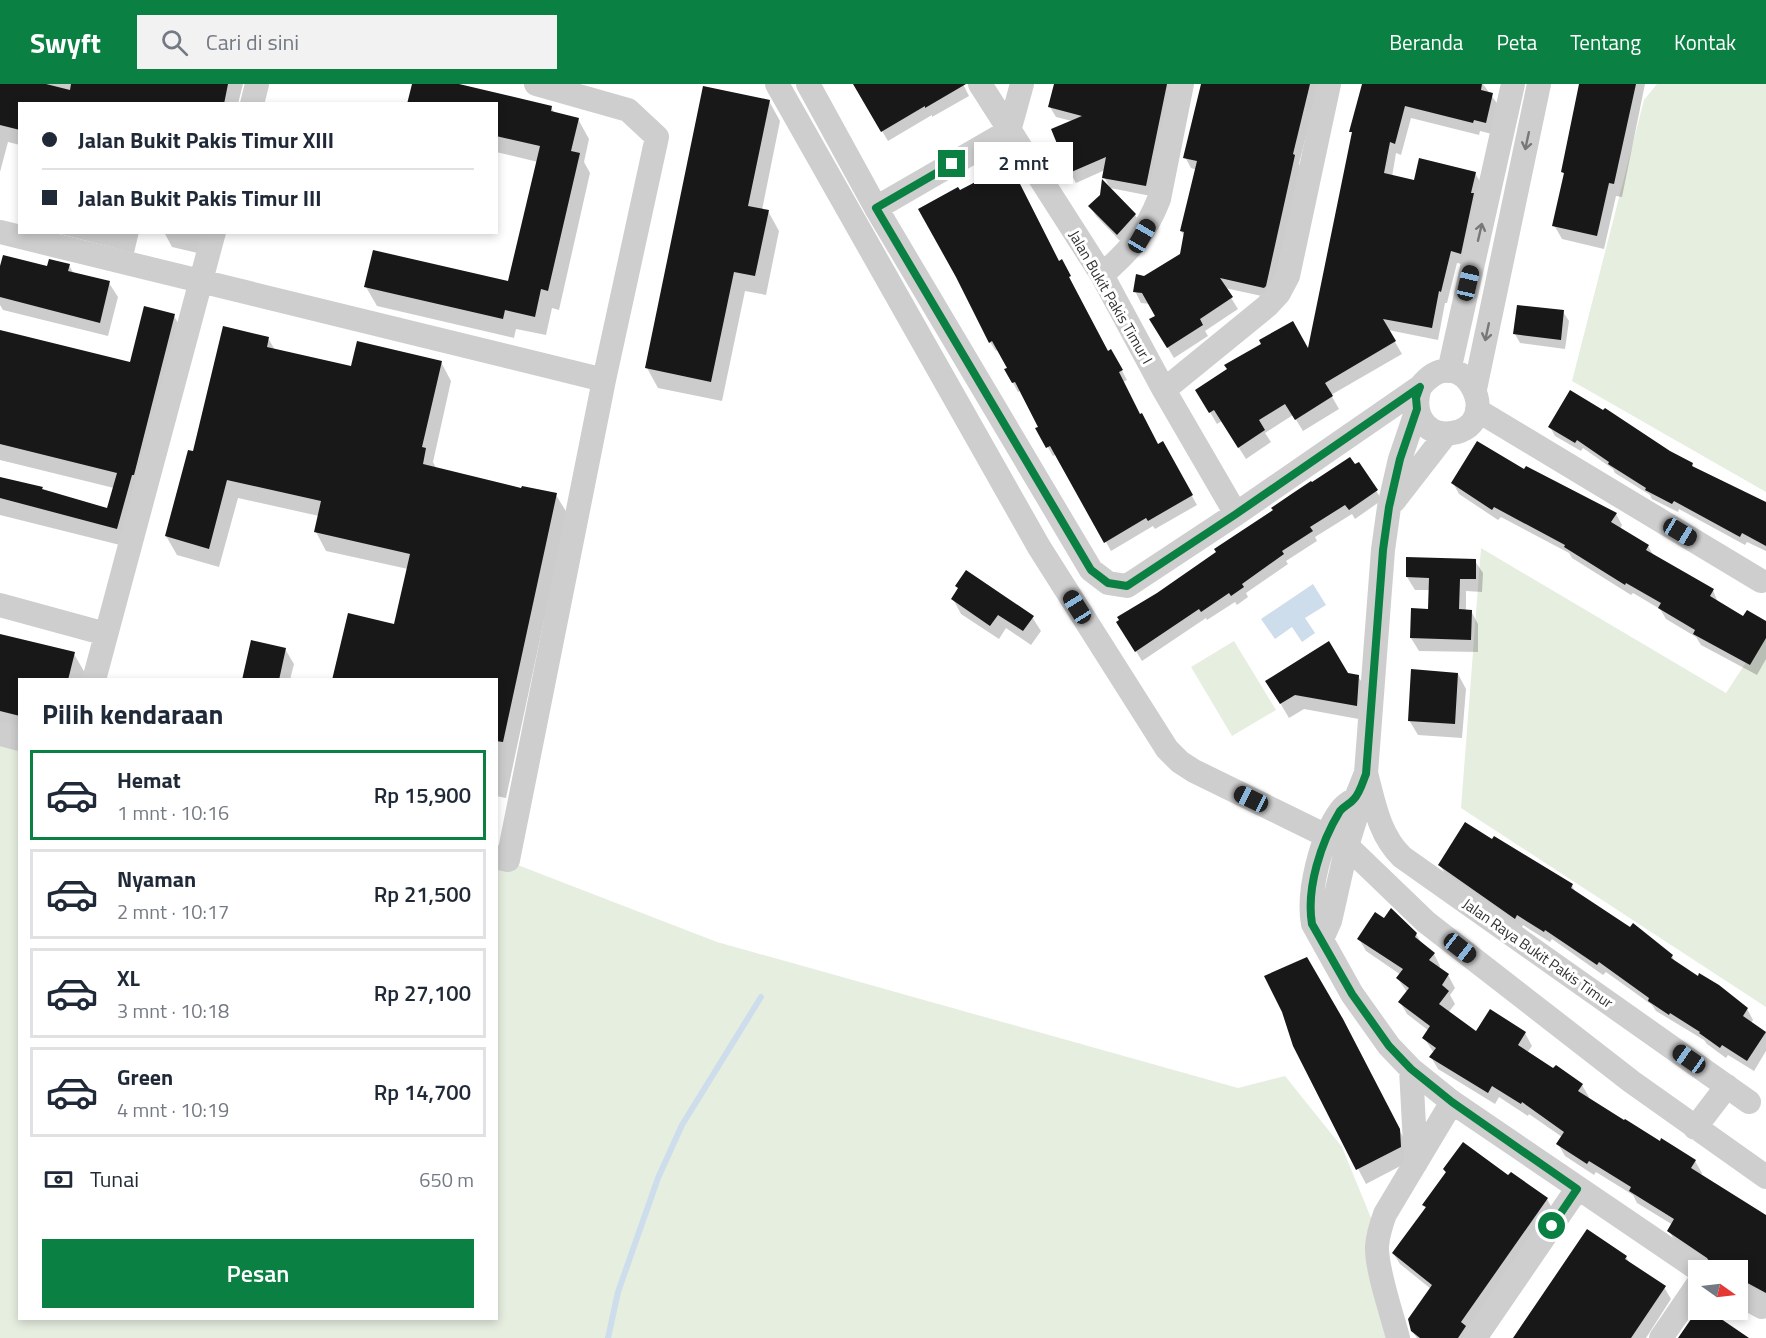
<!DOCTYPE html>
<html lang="id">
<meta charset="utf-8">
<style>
body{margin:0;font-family:"Titillium Web",sans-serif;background:#f2f2f3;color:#1f2937;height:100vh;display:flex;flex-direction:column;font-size:22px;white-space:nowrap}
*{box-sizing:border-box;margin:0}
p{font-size:20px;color:#747a83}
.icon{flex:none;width:33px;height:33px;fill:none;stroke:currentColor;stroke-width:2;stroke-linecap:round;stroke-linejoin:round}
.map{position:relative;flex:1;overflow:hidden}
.details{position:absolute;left:18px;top:594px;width:480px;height:642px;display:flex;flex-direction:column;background:#fff;border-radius:0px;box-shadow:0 3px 9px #0003}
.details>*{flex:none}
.banner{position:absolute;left:18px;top:18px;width:480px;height:132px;border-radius:0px;box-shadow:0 3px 9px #0003;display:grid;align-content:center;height:132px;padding:0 24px;background:#fff}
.needle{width:39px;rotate:104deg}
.tools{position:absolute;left:1688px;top:1176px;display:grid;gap:12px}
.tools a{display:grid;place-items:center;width:60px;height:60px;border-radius:0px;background:#fff;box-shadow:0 3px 9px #0003;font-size:30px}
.end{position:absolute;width:27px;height:27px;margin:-14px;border:8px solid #0b8043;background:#fff;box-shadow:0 0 0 3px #fff}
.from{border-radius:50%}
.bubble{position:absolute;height:42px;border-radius:0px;background:#fff;box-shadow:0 3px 9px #0003;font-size:20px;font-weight:600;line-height:42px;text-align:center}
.car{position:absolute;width:18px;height:36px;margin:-18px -9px;border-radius:8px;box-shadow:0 0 4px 2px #0007;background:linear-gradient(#222 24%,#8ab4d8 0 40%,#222 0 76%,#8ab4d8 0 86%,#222 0)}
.banner b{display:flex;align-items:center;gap:21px;height:57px;font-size:22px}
.banner b+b{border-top:2px solid #e0e1e3}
.banner i{width:15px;height:15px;background:#1f2937}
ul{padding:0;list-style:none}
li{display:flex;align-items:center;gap:18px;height:90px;margin:0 12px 9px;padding:0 12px;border:3px solid #e0e1e3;border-radius:0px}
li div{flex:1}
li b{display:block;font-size:22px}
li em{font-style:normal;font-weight:600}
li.active{border-color:#0b8043}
li>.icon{width:54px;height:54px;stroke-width:1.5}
h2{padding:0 24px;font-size:27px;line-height:72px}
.pay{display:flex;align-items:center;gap:15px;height:66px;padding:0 24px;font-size:22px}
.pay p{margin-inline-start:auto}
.primary-button{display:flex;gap:12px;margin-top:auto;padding:12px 24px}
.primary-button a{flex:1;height:69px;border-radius:0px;background:#0b8043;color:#fff;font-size:24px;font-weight:600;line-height:69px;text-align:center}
header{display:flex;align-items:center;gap:36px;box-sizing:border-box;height:84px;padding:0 30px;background:#0b8043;color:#fff}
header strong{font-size:28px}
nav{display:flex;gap:33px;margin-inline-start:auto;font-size:21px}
.search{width:420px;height:54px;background:#f2f2f3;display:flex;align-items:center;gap:15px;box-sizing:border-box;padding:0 21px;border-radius:0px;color:#747a83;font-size:22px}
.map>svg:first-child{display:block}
</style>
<header>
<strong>Swyft</strong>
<div class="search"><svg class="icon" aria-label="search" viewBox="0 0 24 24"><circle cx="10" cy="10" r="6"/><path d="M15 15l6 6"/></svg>Cari di sini</div>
<nav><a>Beranda</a><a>Peta</a><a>Tentang</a><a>Kontak</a></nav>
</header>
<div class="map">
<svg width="1766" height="1254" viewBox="0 0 1766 1254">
<rect width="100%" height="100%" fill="#fff"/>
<path fill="#e6eee0" d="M 1657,0 L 1766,0 L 1766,408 L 1572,297 L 1644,16 Z
M 1481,464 L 1726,609 L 1766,548 L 1766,923 L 1461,724 Z
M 1234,557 L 1276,626 L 1232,652 L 1191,583 Z
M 0,650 L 20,655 L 20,1234 L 496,1234 L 497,773 L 717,858 L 1238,1004 L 1285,992 L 1342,1063 L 1382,1161 L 1394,1254 L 0,1254 Z"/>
<path fill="#ceddec" d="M 1313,500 L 1326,521 L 1305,534 L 1315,549 L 1302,558 L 1292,543 L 1275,555 L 1261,535 Z"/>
<path fill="#0003" d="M 0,0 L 243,0 L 238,20 L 20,20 L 20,61 L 8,58 L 0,88 Z
M 413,0 L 452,0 L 551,23 L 555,30 L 578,35 L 589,55 L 584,78 L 590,89 L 559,226 L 552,224 L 546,251 L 516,245 L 514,254 L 377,222 L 366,203 L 510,199 L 538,78 L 496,68 L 496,20 Z
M 854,0 L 963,0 L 969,12 L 932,33 L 932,31 L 888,57 Z
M 1056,0 L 1176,0 L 1151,112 L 1110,104 L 1104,93 L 1105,86 L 1076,99 L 1070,88 L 1072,37 L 1056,33 L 1050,23 Z
M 1203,0 L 1319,0 L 1299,80 L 1301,83 L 1271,214 L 1225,204 L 1238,225 L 1205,247 L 1208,252 L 1174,274 L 1151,236 L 1157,232 L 1150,220 L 1141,219 L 1135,207 L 1145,193 L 1181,171 L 1185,153 L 1181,147 L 1197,86 L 1191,84 L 1185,73 Z
M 1364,0 L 1483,0 L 1499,22 L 1492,50 L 1480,47 L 1479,51 L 1411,34 L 1401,71 L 1396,69 L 1392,93 L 1415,98 L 1475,89 L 1482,101 L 1467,181 L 1457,179 L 1447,219 L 1445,219 L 1438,256 L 1388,246 L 1402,270 L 1331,311 L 1339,325 L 1303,347 L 1293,331 L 1265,349 L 1271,358 L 1246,375 L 1222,337 L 1217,340 L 1204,318 L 1308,268 L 1353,51 L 1351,47 Z
M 1581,0 L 1645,0 L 1622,113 L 1616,112 L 1604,165 L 1562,155 L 1554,141 L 1565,92 L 1563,88 Z
M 769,17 L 780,37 L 762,126 L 768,127 L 779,147 L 766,211 L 745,207 L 722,317 L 658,304 L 647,284 Z
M 1103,98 L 1135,131 L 1141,140 L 1123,160 L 1096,132 L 1090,122 L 1101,112 Z
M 920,125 L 1059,178 L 1061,177 L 1108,269 L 1111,267 L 1127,296 L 1123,298 L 1140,332 L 1158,362 L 1162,359 L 1197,421 L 1155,445 L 1153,442 L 1111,467 L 1057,370 L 1053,372 L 1037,345 L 1040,343 L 1021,306 L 1018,308 L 1013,299 L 1006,286 L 1009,285 L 998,265 L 996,267 L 990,258 Z
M 52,148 L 139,148 L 134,169 Z
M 164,148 L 207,148 L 202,170 L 172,163 Z
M 69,181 L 74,190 L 109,199 L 118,213 L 108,252 L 3,226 L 0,221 L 0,188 Z
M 1563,228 L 1569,237 L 1565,265 L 1520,259 L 1515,250 Z
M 174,232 L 185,251 L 128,463 L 0,431 L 0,395 L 108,426 L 114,404 L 0,376 L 0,248 L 131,280 Z
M 268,254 L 275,266 L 352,284 L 441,278 L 451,297 L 433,378 L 436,384 L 522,405 L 556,411 L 567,429 L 506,714 L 496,712 L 496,596 L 395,542 L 408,485 L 326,467 L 316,448 L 319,432 L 238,414 L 219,483 L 177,471 L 166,452 L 194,369 Z
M 1550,343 L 1670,368 L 1692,380 L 1694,385 L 1766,420 L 1766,467 L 1747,458 L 1745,461 L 1679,425 L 1678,428 L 1652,415 L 1650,411 L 1615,389 L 1613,385 L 1583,364 L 1581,367 L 1555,352 Z
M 1359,380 L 1382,416 L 1355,435 L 1352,430 L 1315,453 L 1317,457 L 1286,477 L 1288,480 L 1246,509 L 1248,513 L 1237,521 L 1235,518 L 1207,536 L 1206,534 L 1142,577 L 1118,538 Z
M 1525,387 L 1616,430 L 1622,441 L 1620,445 L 1648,462 L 1654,472 L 1713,506 L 1718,519 L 1744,534 L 1766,539 L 1766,575 L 1757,591 L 1701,561 L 1696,553 L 1666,535 L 1660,525 L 1633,509 L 1631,511 L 1572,474 L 1569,469 L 1501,433 L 1498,436 L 1459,410 L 1453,399 Z
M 1475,477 L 1483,489 L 1482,508 L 1466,507 L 1466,527 L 1471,527 L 1478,540 L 1478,568 L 1419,567 L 1411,554 L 1430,526 L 1430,506 L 1415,506 L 1407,493 Z
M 953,515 L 1032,533 L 1041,547 L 1031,561 L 1006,544 L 999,555 L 961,530 Z
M 0,552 L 74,570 L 85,589 L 83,596 L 20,596 L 20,648 L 0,643 Z
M 285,565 L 294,580 L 290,596 L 244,596 Z
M 1347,590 L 1358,592 L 1367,607 L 1364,636 L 1304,625 L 1289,634 L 1276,612 Z
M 1458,590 L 1466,605 L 1462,654 L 1418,651 L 1409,636 Z
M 1440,781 L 1572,802 L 1577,810 L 1672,872 L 1677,881 L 1747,925 L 1753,936 L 1751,939 L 1766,948 L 1766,967 L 1754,987 L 1728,971 L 1726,974 L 1707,960 L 1704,956 L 1656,927 L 1652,921 L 1606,888 L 1603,891 L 1552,855 L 1550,858 L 1523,841 L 1521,845 L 1446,792 Z
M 1416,850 L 1422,860 L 1434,870 L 1440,882 L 1438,885 L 1448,891 L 1455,904 L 1450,911 L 1455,920 L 1448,929 L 1476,949 L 1525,949 L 1532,962 L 1527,969 L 1582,1001 L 1589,1013 L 1588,1015 L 1660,1059 L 1695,1077 L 1702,1089 L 1701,1091 L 1766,1133 L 1766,1216 L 1737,1203 L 1737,1186 L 1714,1186 L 1676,1159 L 1669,1147 L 1673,1141 L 1637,1119 L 1633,1111 L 1596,1088 L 1594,1091 L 1565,1072 L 1558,1060 L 1562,1053 L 1529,1030 L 1528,1032 L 1499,1013 L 1495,1020 L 1438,985 L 1431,973 L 1434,969 L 1424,954 L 1429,947 L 1407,930 L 1400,918 L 1407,908 L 1398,895 L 1401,891 L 1366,867 L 1359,855 Z
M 1351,951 L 1407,1061 L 1408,1078 L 1366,1100 L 1294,962 Z
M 1444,1086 L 1547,1115 L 1553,1126 L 1471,1254 L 1417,1254 L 1412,1247 L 1431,1205 L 1400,1180 L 1393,1169 L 1426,1125 L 1424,1121 L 1447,1090 Z
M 1626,1173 L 1630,1180 L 1664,1203 L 1671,1215 L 1646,1254 L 1515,1254 Z"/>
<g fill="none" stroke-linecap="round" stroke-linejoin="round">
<path stroke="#ceddec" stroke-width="6" d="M 608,1254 L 618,1208 L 658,1094 L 682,1041 L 761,913"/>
</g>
<path fill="#181818" d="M 0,0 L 46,0 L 70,6 L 71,0 L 228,0 L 224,20 L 20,20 L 20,46 L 0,41 Z
M 412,0 L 459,0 L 552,22 L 551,27 L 579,34 L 571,67 L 580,69 L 548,207 L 541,205 L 535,233 L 505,226 L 503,235 L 364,203 L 373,166 L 508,197 L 540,62 L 496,52 L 496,20 L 407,20 Z
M 853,0 L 966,0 L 925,24 L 925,22 L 881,48 Z
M 1054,0 L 1167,0 L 1146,102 L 1102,94 L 1106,73 L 1069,89 L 1051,45 L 1082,32 L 1048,23 Z
M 1201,0 L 1310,0 L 1293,70 L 1295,71 L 1266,202 L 1264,204 L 1220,194 L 1233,213 L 1200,235 L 1203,241 L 1167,264 L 1149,235 L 1155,232 L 1142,209 L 1133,208 L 1136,190 L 1144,192 L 1180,170 L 1184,148 L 1180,147 L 1197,77 L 1183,74 Z
M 1362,0 L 1482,0 L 1481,6 L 1493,9 L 1486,39 L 1474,36 L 1473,39 L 1405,22 L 1395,60 L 1390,58 L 1384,89 L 1414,96 L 1419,74 L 1476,88 L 1471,109 L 1474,109 L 1461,170 L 1451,167 L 1441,208 L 1439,207 L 1432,244 L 1383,235 L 1396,257 L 1325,299 L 1333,312 L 1295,336 L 1285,320 L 1259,336 L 1265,346 L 1238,364 L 1214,326 L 1209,329 L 1195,306 L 1227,285 L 1224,281 L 1261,260 L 1259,256 L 1293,237 L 1308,264 L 1352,48 L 1349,48 Z
M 1579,0 L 1636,0 L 1614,100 L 1609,99 L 1597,152 L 1552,142 L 1564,89 L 1561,88 Z
M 703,2 L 770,16 L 748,122 L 769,126 L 755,192 L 734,188 L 711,298 L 645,284 Z
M 1010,80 L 1059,177 L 1062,175 L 1071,192 L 1069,193 L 1108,267 L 1111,265 L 1123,286 L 1119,288 L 1140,330 L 1142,329 L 1158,360 L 1163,357 L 1193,411 L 1148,437 L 1146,434 L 1104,459 L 1050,362 L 1046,364 L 1035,344 L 1038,343 L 1015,298 L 1012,299 L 1004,285 L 1007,284 L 992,257 L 989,259 L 956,193 L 918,125 L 958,103 L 960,106 Z
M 1102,95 L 1136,130 L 1117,151 L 1088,122 L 1100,111 Z
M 3,171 L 47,182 L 49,175 L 70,180 L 68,187 L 110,197 L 100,239 L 0,213 L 0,182 Z
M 1517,221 L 1564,226 L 1561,256 L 1513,250 Z
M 144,222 L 175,230 L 134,391 L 132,391 L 117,445 L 0,414 L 0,393 L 43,403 L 42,405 L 107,424 L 117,389 L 0,360 L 0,246 L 130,278 Z
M 223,242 L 269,253 L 267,263 L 351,282 L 357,257 L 442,277 L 422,363 L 426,364 L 423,380 L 521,404 L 522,402 L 557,409 L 503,658 L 496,657 L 496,596 L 332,596 L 348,529 L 394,540 L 410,470 L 314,448 L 321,417 L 227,396 L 209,465 L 165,452 L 188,366 L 193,367 Z
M 1570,306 L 1603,326 L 1605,324 L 1670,367 L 1693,379 L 1692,382 L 1766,418 L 1766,462 L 1742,449 L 1740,453 L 1674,417 L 1672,420 L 1645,406 L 1646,404 L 1608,380 L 1609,378 L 1577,356 L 1575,359 L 1548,343 Z
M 1477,357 L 1524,385 L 1526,382 L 1617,429 L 1611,438 L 1649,461 L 1646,466 L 1714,505 L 1710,512 L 1743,532 L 1747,526 L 1766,537 L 1766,554 L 1750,581 L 1693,550 L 1695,546 L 1658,524 L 1661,519 L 1626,499 L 1625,501 L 1564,463 L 1565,461 L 1494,423 L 1492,426 L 1451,399 Z
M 1350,373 L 1355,380 L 1359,378 L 1378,406 L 1349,426 L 1345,421 L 1310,443 L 1313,447 L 1282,467 L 1284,470 L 1242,500 L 1244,503 L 1231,512 L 1229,509 L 1201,528 L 1199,525 L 1135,568 L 1116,538 L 1119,536 L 1117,533 L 1157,509 L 1216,468 L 1214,465 L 1273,426 L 1271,424 L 1293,409 L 1311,397 L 1312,398 Z
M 1406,473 L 1476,475 L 1476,495 L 1460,495 L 1459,525 L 1472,526 L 1471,556 L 1410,554 L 1411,524 L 1428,525 L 1429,494 L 1406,493 Z
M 966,486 L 1034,532 L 1023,547 L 998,531 L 990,542 L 951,515 L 958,504 L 955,502 Z
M 0,550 L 75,568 L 68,596 L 20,596 L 20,632 L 0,627 Z
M 251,556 L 286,564 L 279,596 L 242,596 Z
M 1329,557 L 1348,589 L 1359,591 L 1357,622 L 1295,611 L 1280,620 L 1265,597 Z
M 1411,585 L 1458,589 L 1455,640 L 1408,637 Z
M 1465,738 L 1492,755 L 1494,752 L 1573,800 L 1571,804 L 1630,843 L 1633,839 L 1673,871 L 1671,874 L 1698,892 L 1699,889 L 1719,901 L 1748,924 L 1743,932 L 1766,948 L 1747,977 L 1722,961 L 1720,964 L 1699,949 L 1700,948 L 1670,929 L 1669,931 L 1648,917 L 1649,914 L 1599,878 L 1597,881 L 1545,846 L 1544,848 L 1517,831 L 1515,835 L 1438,781 Z
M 1391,824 L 1417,849 L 1415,853 L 1435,869 L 1429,876 L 1449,890 L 1442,901 L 1449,907 L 1439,920 L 1476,947 L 1490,925 L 1526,948 L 1518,961 L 1553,984 L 1556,981 L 1583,1000 L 1578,1007 L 1624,1036 L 1625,1035 L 1660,1057 L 1661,1054 L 1696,1076 L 1691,1084 L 1766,1131 L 1766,1209 L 1740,1195 L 1746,1186 L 1721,1186 L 1712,1181 L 1707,1174 L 1667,1147 L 1674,1135 L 1629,1107 L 1631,1103 L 1589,1077 L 1587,1080 L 1556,1060 L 1564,1048 L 1522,1018 L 1521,1020 L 1492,1002 L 1488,1009 L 1429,973 L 1436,964 L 1422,954 L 1430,942 L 1398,918 L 1409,904 L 1396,894 L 1403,885 L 1357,855 L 1375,828 L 1384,834 Z
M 1307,873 L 1343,935 L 1400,1045 L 1401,1063 L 1356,1086 L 1293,962 L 1282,928 L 1264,892 Z
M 1463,1058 L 1508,1091 L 1511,1088 L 1548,1114 L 1461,1238 L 1466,1242 L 1458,1254 L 1420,1254 L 1411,1247 L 1408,1235 L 1432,1201 L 1392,1169 L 1426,1123 L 1422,1121 L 1446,1088 L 1443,1085 Z
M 1587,1145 L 1627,1172 L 1625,1175 L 1666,1202 L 1631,1254 L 1513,1254 Z
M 1698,1225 L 1708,1226 L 1749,1254 L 1678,1254 Z"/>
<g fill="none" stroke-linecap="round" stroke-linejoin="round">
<path stroke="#cecece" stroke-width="24" d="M 777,0 L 1039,463 L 1167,665 L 1180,678 L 1194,687 L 1347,762 L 1426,838 L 1632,998 L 1766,1093
M 808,0 L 876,124 L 1091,486 L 1108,499 L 1127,502 L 1236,430 L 1420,303 C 1462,250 1507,341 1452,349 C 1423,353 1412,327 1420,303
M 980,0 L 1102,191 L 1164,306 L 1236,430
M 252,20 L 257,0
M 876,124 L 1009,47 L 1022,0
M 0,148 L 604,296
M 1102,191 C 1129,167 1146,149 1159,115 L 1182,0
M 1449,287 L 1513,0
M 1475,305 L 1539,0
M 1164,306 L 1267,222 L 1279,209 L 1288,192 L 1329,0
M 1477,326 L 1761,497
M 1394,417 L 1446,350
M 0,521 L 106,550
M 94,596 L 214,148
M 0,650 L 20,655
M 1366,689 C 1374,719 1379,751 1402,773 L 1749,1018
M 1356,714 C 1351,717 1344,721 1341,726 C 1321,753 1307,808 1313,840 L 1352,910 L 1389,962 L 1411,985 L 1452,1018 L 1699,1186
M 496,773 L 508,776 L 604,296 L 657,53 L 628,26 L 536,0
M 1322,855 L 1330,837 L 1347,762 L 1356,733 L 1356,714 L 1366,689 L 1383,466 L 1389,423 L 1400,375 L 1417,325
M 1411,985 L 1416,1079
M 1695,1044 L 1727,1002
M 1737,1209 L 1762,1223
M 1398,1254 C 1392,1230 1376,1185 1377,1162 C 1378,1151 1381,1141 1385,1130 L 1452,1018
M 1475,1254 L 1577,1105
M 1661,1254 L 1698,1200"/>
</g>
<defs><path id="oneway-shaft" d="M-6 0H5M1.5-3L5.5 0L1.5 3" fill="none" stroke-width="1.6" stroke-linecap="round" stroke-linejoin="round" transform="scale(1.5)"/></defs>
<g stroke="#787878">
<use href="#oneway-shaft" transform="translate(1527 57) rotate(102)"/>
<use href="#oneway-shaft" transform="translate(1480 148) rotate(-77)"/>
<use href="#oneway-shaft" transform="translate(1487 248) rotate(102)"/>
</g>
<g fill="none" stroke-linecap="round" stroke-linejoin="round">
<path stroke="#0b8043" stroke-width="8" d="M 952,80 L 876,124 L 1091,486 L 1108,499 L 1127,502 L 1236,430 L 1420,303 L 1416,314 L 1417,325 L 1400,375 L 1389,423 L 1383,466 L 1366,690 C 1363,697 1360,709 1354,715 C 1350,720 1344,722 1340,727 C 1321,758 1306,804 1312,840 L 1352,910 L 1389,962 L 1411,985 L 1452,1018 L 1577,1105 L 1552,1142"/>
</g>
<g text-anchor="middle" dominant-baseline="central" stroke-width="6" stroke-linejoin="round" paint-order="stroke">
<g font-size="15" fill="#313131" stroke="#fff">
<text transform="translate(1111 213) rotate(60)">Jalan Bukit Pakis Timur I</text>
<text transform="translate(1538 869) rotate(35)">Jalan Raya Bukit Pakis Timur</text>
</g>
</g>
</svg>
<div class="tools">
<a><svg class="needle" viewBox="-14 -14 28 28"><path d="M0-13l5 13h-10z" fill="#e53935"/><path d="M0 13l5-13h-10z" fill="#747a83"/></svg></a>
</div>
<i class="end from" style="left:1552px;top:1142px"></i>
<i class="end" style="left:952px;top:80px"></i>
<div class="bubble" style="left:974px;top:58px;width:99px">2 mnt</div>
<i class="car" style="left:1142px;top:152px;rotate:30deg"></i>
<i class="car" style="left:1468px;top:199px;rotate:13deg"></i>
<i class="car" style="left:1680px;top:448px;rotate:121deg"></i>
<i class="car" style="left:1077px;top:523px;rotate:328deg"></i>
<i class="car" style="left:1251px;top:715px;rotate:296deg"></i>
<i class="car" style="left:1460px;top:864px;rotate:128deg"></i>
<i class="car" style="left:1689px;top:975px;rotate:305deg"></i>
<div class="banner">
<b><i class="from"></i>Jalan Bukit Pakis Timur XIII</b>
<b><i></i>Jalan Bukit Pakis Timur III</b>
</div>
<section class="details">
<h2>Pilih kendaraan</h2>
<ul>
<li class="active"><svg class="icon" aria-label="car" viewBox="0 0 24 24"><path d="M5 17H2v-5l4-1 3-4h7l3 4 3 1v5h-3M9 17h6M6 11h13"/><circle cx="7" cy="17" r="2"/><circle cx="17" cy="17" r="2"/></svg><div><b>Hemat</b><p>1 mnt · 10:16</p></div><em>Rp 15,900</em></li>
<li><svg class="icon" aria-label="car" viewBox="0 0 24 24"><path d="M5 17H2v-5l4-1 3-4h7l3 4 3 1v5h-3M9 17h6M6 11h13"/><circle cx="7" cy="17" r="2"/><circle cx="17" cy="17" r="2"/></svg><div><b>Nyaman</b><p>2 mnt · 10:17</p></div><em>Rp 21,500</em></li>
<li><svg class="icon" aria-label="car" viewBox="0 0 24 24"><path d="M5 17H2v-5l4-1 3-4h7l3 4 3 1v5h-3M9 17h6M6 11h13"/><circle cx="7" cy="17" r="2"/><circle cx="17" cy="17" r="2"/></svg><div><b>XL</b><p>3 mnt · 10:18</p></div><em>Rp 27,100</em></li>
<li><svg class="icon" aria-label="car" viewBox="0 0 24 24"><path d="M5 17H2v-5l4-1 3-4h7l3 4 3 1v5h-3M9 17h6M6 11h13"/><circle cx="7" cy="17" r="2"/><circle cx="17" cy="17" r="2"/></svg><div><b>Green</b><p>4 mnt · 10:19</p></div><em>Rp 14,700</em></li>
</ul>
<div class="pay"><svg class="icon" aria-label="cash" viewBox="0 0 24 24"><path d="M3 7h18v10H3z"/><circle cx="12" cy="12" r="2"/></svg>Tunai<p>650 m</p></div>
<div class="primary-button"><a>Pesan</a></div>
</section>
</div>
